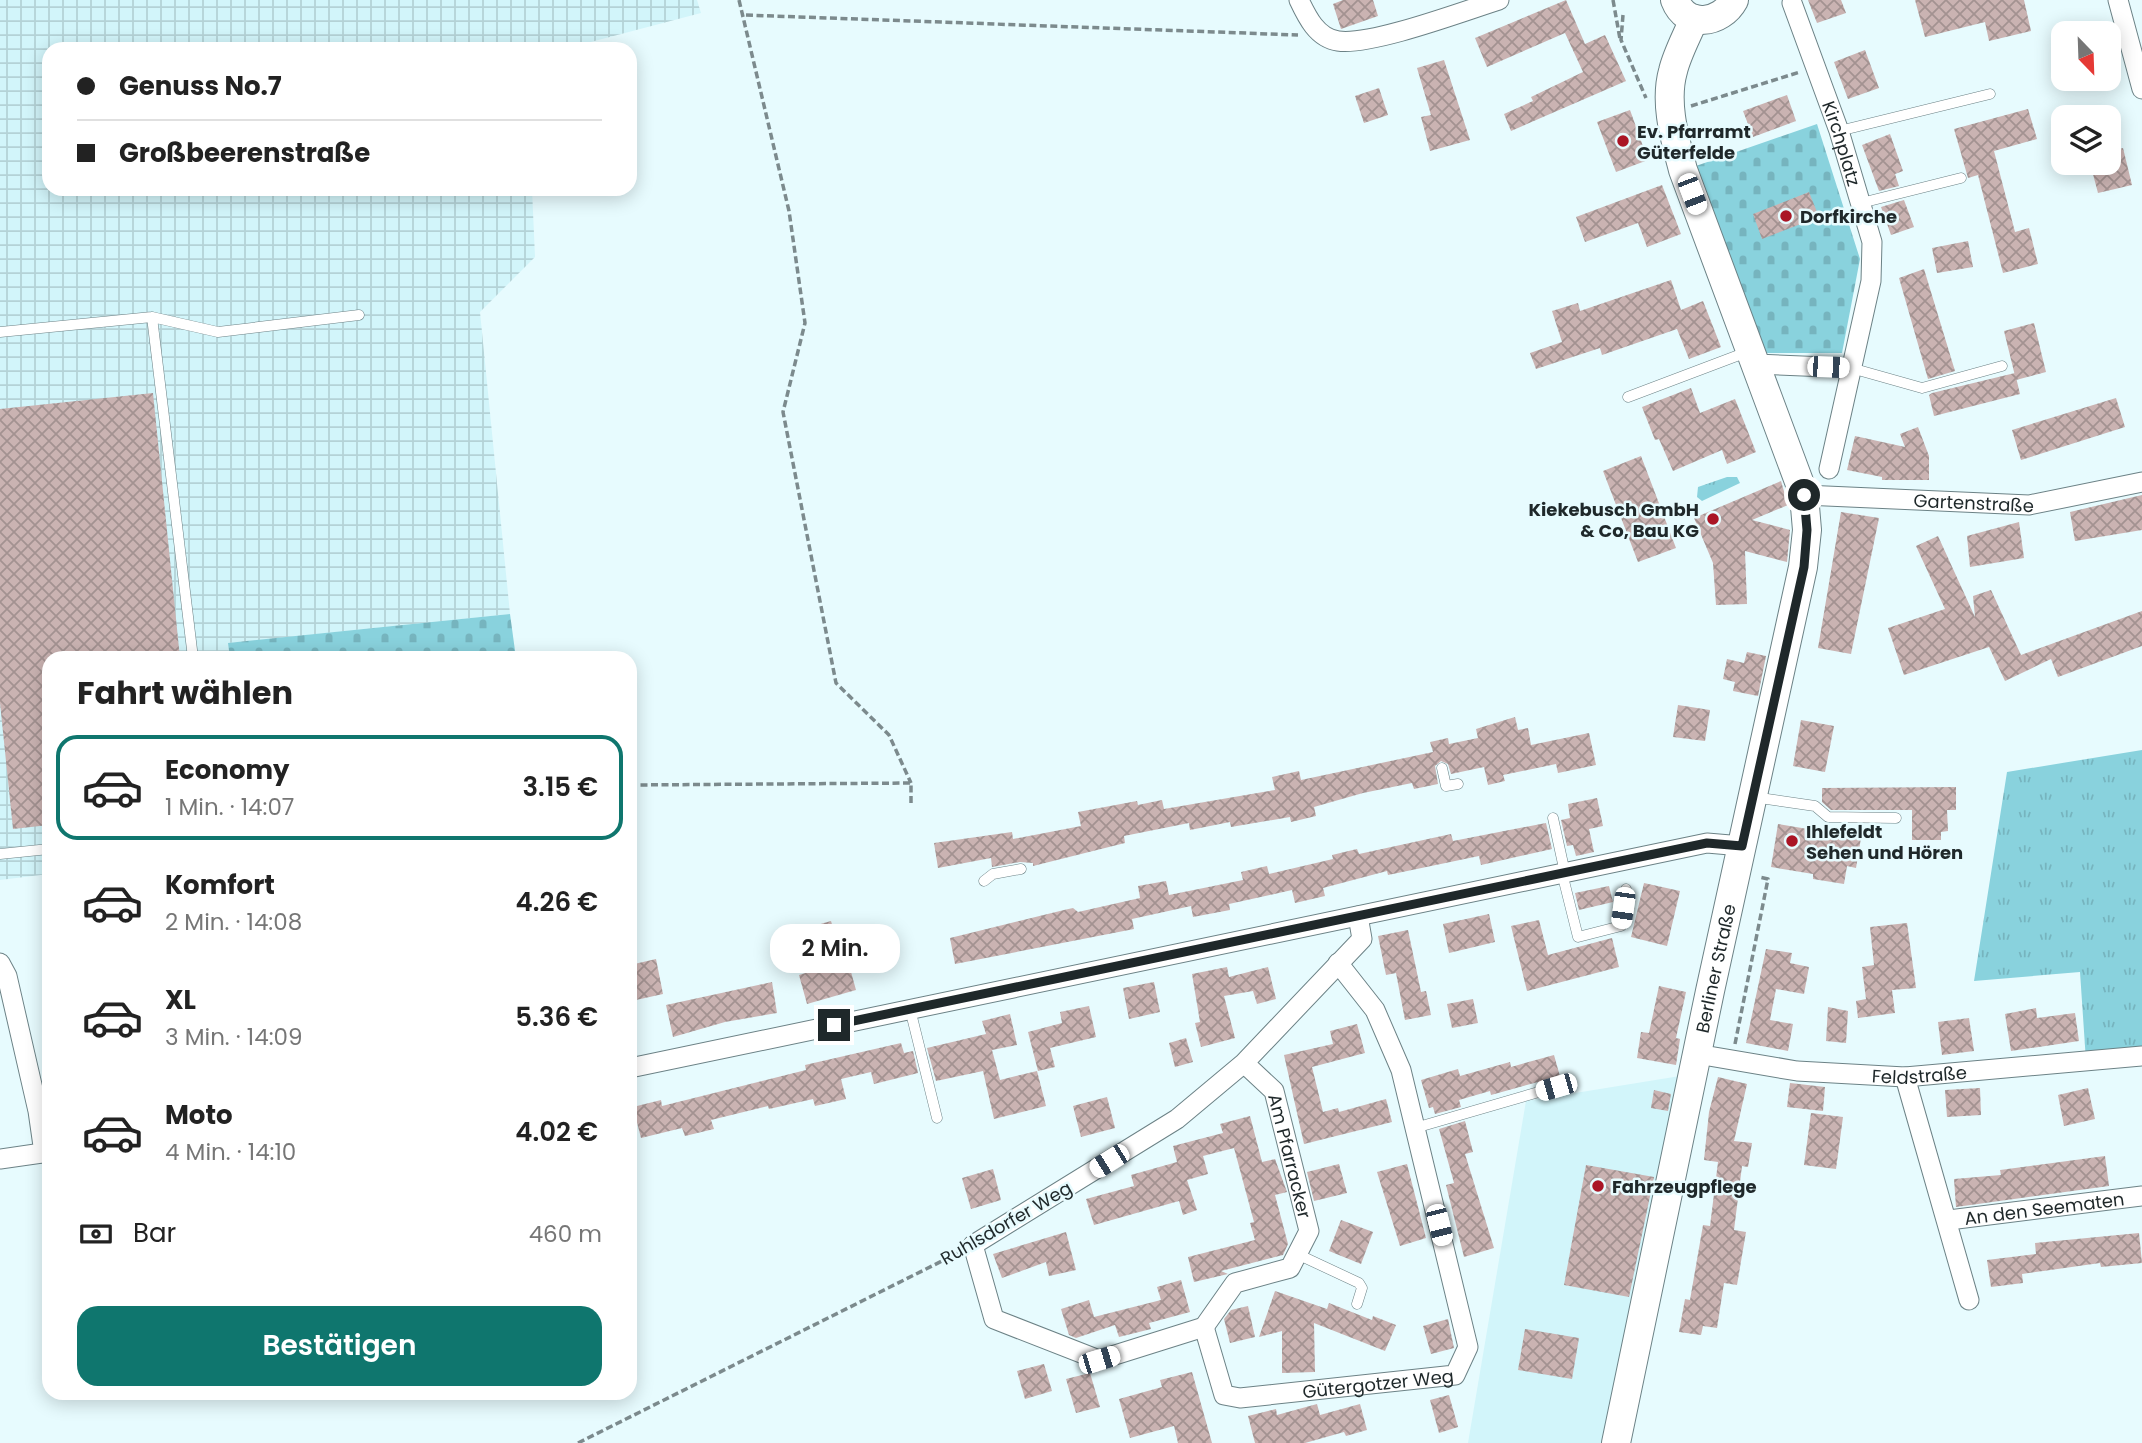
<!DOCTYPE html>
<html lang="de">
<meta charset="utf-8">
<style>
body{margin:0;font-family:Poppins,sans-serif;background:#f6f6f6;color:#222;height:100vh;display:flex;flex-direction:column;font-size:26px;white-space:nowrap}
*{box-sizing:border-box;margin:0}
p{font-size:23px;color:#767676}
.icon{flex:none;width:38px;height:38px;fill:none;stroke:currentColor;stroke-width:2;stroke-linecap:round;stroke-linejoin:round}
.map{position:relative;flex:1;overflow:hidden}
.side{position:absolute;left:42px;top:651px;width:595px;height:749px;display:flex;flex-direction:column;background:#fff;border-radius:21px;box-shadow:0 4px 18px #0003}
.side>*{flex:none}
.banner{position:absolute;left:42px;top:42px;width:595px;height:154px;border-radius:21px;box-shadow:0 4px 18px #0003;display:grid;align-content:center;height:154px;padding:0 35px;background:#fff}
.needle{width:46px;rotate:157deg}
.tools{position:absolute;left:2051px;top:21px;display:grid;gap:14px}
.tools a{display:grid;place-items:center;width:70px;height:70px;border-radius:14px;background:#fff;box-shadow:0 4px 18px #0003;font-size:35px}
.end{position:absolute;width:32px;height:32px;margin:-16px;border:9px solid #1f282a;background:#fff;box-shadow:0 0 0 4px #fff}
.from{border-radius:50%}
.bubble{position:absolute;height:49px;border-radius:21px;background:#fff;box-shadow:0 4px 18px #0003;font-size:23px;font-weight:600;line-height:49px;text-align:center}
.car{position:absolute;width:21px;height:42px;margin:-21px -10px;border-radius:9px;box-shadow:0 0 5px 2px #0007;background:linear-gradient(#fff 24%,#345 0 40%,#fff 0 76%,#345 0 86%,#fff 0)}
.banner b{display:flex;align-items:center;gap:24px;height:66px;font-size:26px}
.banner b+b{border-top:2px solid #e0e0e0}
.banner i{width:18px;height:18px;background:#222}
ul{padding:0;list-style:none}
li{display:flex;align-items:center;gap:21px;height:105px;margin:0 14px 10px;padding:0 21px;border:4px solid transparent;border-radius:21px}
li div{flex:1}
li b{display:block;font-size:26px}
li em{font-style:normal;font-weight:600}
li.on{border-color:#0f766e}
li>.icon{width:63px;height:63px;stroke-width:1.5}
h2{padding:0 35px;font-size:32px;line-height:84px}
.pay{display:flex;align-items:center;gap:18px;height:77px;padding:0 35px;font-size:26px}
.pay p{margin-inline-start:auto}
.primary-button{display:flex;gap:14px;margin-top:auto;padding:14px 35px}
.primary-button a{flex:1;height:80px;border-radius:21px;background:#0f766e;color:#fff;font-size:28px;font-weight:600;line-height:80px;text-align:center}
.map>svg:first-child{display:block}
</style>
<div class="map">
<svg width="2142" height="1443" viewBox="0 0 2142 1443">
<defs>
<pattern id="industrial-grid" width="8" height="8" patternUnits="userSpaceOnUse" patternTransform="scale(1.75)"><rect width="8" height="8" fill="#d2f5fa"/><path d="M0 4h8M4 0v8" fill="none" stroke="#b4d2d6"/></pattern>
<pattern id="grass-tufts" width="24" height="20" patternUnits="userSpaceOnUse" patternTransform="scale(1.75)"><rect width="24" height="20" fill="#89d2dd"/><path d="M3 7l-1-3M5 7V3M7 7l1-3M15 17l-1-3M17 17v-4M19 17l1-3" fill="none" stroke="#76b4be"/></pattern>
<pattern id="cemetery-stones" width="16" height="16" patternUnits="userSpaceOnUse" patternTransform="scale(1.75)"><rect width="16" height="16" fill="#89d2dd"/><path d="M2 7V4a2 2 0 0 1 4 0v3zM10 15v-3a2 2 0 0 1 4 0v3z" fill="#76b4be"/></pattern>
<pattern id="building-cross-hatch" width="8" height="8" patternUnits="userSpaceOnUse" patternTransform="scale(1.75)"><rect width="8" height="8" fill="#cab3b2"/><path d="M0 0l8 8M0 8l8-8" fill="none" stroke="#a39291"/></pattern>
</defs>
<rect width="100%" height="100%" fill="#e7fbfe"/>
<path fill="#d2f5fa" d="M 1680,1076 L 1616,1399 L 1601,1443 L 1468,1443 L 1526,1101 Z"/>
<path fill="url(#industrial-grid)" d="M 0,0 L 697,0 L 701,13 L 564,49 L 49,49 L 49,189 L 532,189 L 535,257 L 480,312 L 510,614 L 229,643 L 230,658 L 49,658 L 49,874 L 0,880 Z"/>
<path fill="url(#grass-tufts)" d="M 1727,477 L 1737,477 L 1740,483 L 1702,501 L 1697,497 L 1698,487 Z
M 2142,750 L 2142,1056 L 2086,1061 L 2080,972 L 1974,981 L 2007,772 Z"/>
<path fill="url(#cemetery-stones)" d="M 1817,124 L 1860,259 L 1842,353 L 1763,353 L 1693,167 Z
M 510,614 L 516,658 L 230,658 L 228,643 Z"/>
<path fill="url(#building-cross-hatch)" d="M 1343,0 L 1373,0 L 1378,16 L 1341,29 L 1333,4 Z
M 1566,0 L 1585,44 L 1605,35 L 1626,81 L 1511,131 L 1504,114 L 1533,101 L 1531,97 L 1583,72 L 1565,33 L 1487,67 L 1475,38 Z
M 1808,0 L 1841,0 L 1846,13 L 1817,23 Z
M 1915,0 L 2024,0 L 2031,31 L 1989,41 L 1985,22 L 1925,37 Z
M 1865,50 L 1879,88 L 1848,99 L 1834,62 Z
M 1444,60 L 1470,140 L 1430,151 L 1421,117 L 1431,115 L 1417,68 Z
M 1379,88 L 1388,115 L 1364,123 L 1355,96 Z
M 1787,95 L 1796,121 L 1753,137 L 1743,111 Z
M 2028,109 L 2037,139 L 1994,151 L 2015,232 L 2029,228 L 2038,264 L 2003,273 L 1978,175 L 1968,178 L 1954,129 Z
M 1630,110 L 1648,160 L 1616,172 L 1597,122 Z
M 1890,134 L 1903,171 L 1895,174 L 1899,186 L 1879,191 L 1862,145 Z
M 2123,148 L 2132,185 L 2098,193 L 2090,163 L 2109,163 L 2109,152 Z
M 1662,185 L 1681,234 L 1647,247 L 1638,223 L 1585,242 L 1576,217 Z
M 1809,192 L 1819,217 L 1762,239 L 1753,214 Z
M 1904,200 L 1914,227 L 1891,235 L 1881,207 Z
M 1968,241 L 1973,267 L 1937,273 L 1932,248 Z
M 1924,269 L 1955,371 L 1928,379 L 1899,278 Z
M 1671,280 L 1681,310 L 1703,301 L 1721,347 L 1689,359 L 1677,329 L 1602,355 L 1600,348 L 1536,369 L 1530,353 L 1562,342 L 1552,311 L 1578,303 L 1580,311 Z
M 2034,323 L 2046,372 L 2016,380 L 2004,331 Z
M 2015,373 L 2020,394 L 1934,416 L 1929,395 L 1932,393 Z
M 1691,388 L 1700,413 L 1735,399 L 1756,452 L 1727,464 L 1722,450 L 1673,471 L 1659,439 L 1655,440 L 1642,407 Z
M 153,393 L 180,658 L 49,658 L 49,825 L 13,829 L 0,703 L 0,409 Z
M 2116,398 L 2125,427 L 2021,460 L 2012,430 Z
M 1918,427 L 1929,456 L 1929,480 L 1882,480 L 1882,477 L 1847,470 L 1855,436 L 1905,447 L 1900,434 Z
M 1641,456 L 1676,548 L 1638,562 L 1603,471 Z
M 1781,481 L 1788,505 L 1752,520 L 1790,530 L 1787,562 L 1745,551 L 1747,604 L 1716,605 L 1713,563 L 1694,518 Z
M 2142,495 L 2142,530 L 2075,541 L 2070,512 Z
M 1841,512 L 1879,518 L 1851,654 L 1818,648 Z
M 2019,522 L 2024,558 L 1970,567 L 1967,536 Z
M 1938,536 L 1975,617 L 1973,596 L 1991,590 L 2021,655 L 2142,611 L 2142,646 L 2058,677 L 2051,659 L 2005,681 L 1989,647 L 1904,675 L 1888,628 L 1945,609 L 1916,546 Z
M 1747,652 L 1766,656 L 1758,696 L 1733,691 L 1735,682 L 1723,679 L 1727,659 L 1744,663 Z
M 1678,705 L 1710,710 L 1705,741 L 1673,737 Z
M 1515,717 L 1518,730 L 1528,728 L 1531,745 L 1589,733 L 1596,765 L 1558,773 L 1556,764 L 1503,775 L 1505,781 L 1488,785 L 1484,767 L 1451,774 L 1448,764 L 1441,761 L 1435,766 L 1438,784 L 1414,789 L 1412,783 L 1363,793 L 1314,807 L 1316,816 L 1291,822 L 1290,817 L 1231,827 L 1230,822 L 1190,830 L 1189,823 L 1124,836 L 1125,843 L 1033,866 L 1033,863 L 1020,862 L 992,867 L 991,858 L 938,868 L 934,843 L 1012,832 L 1013,839 L 1081,826 L 1078,812 L 1137,801 L 1138,805 L 1162,800 L 1164,809 L 1275,790 L 1272,777 L 1299,771 L 1301,780 L 1433,752 L 1430,742 L 1448,738 L 1449,744 L 1478,738 L 1476,729 Z
M 1801,720 L 1834,726 L 1825,772 L 1793,766 Z
M 1956,787 L 1956,810 L 1947,810 L 1948,831 L 1941,832 L 1941,840 L 1912,840 L 1912,810 L 1831,810 L 1822,802 L 1822,788 Z
M 1597,798 L 1603,826 L 1589,829 L 1594,852 L 1576,856 L 1573,845 L 1567,846 L 1561,820 L 1570,818 L 1568,804 Z
M 1546,823 L 1552,849 L 1481,865 L 1479,856 L 1388,875 L 1387,871 L 1323,888 L 1325,896 L 1295,903 L 1292,890 L 1229,904 L 1230,910 L 1193,917 L 1191,906 L 1132,919 L 1134,929 L 955,964 L 950,938 L 1064,910 L 1073,908 L 1078,912 L 1140,898 L 1138,886 L 1166,881 L 1169,895 L 1243,880 L 1241,872 L 1267,866 L 1269,874 L 1333,859 L 1332,855 L 1357,849 L 1359,854 L 1451,834 L 1453,841 Z
M 1778,824 L 1861,838 L 1856,868 L 1847,866 L 1844,884 L 1813,879 L 1813,874 L 1771,867 Z
M 1644,883 L 1680,891 L 1667,946 L 1631,937 Z
M 1609,886 L 1613,902 L 1579,910 L 1575,893 Z
M 1489,914 L 1495,942 L 1449,953 L 1443,924 Z
M 1539,920 L 1548,955 L 1612,938 L 1619,967 L 1527,991 L 1511,926 Z
M 831,921 L 843,962 L 848,961 L 856,990 L 807,1004 L 799,975 L 815,970 L 803,929 Z
M 1907,923 L 1916,988 L 1892,990 L 1895,1013 L 1858,1018 L 1856,1001 L 1866,999 L 1862,967 L 1874,965 L 1870,927 Z
M 1408,930 L 1421,992 L 1426,991 L 1431,1015 L 1405,1020 L 1396,973 L 1386,975 L 1378,936 Z
M 1766,949 L 1792,953 L 1790,963 L 1809,967 L 1804,994 L 1776,989 L 1770,1020 L 1793,1024 L 1788,1051 L 1746,1043 Z
M 656,959 L 663,994 L 636,1000 L 630,965 Z
M 1227,967 L 1229,977 L 1268,967 L 1276,999 L 1257,1004 L 1253,991 L 1224,996 L 1235,1038 L 1201,1047 L 1195,1023 L 1200,1022 L 1192,974 Z
M 772,982 L 777,1013 L 725,1022 L 673,1037 L 666,1005 Z
M 1154,982 L 1160,1012 L 1129,1019 L 1123,988 Z
M 1659,986 L 1686,992 L 1676,1038 L 1680,1039 L 1676,1065 L 1637,1058 L 1641,1032 L 1649,1033 Z
M 1473,999 L 1478,1023 L 1452,1028 L 1447,1004 Z
M 1089,1006 L 1096,1037 L 1050,1048 L 1055,1067 L 1038,1071 L 1028,1032 L 1062,1023 L 1060,1012 Z
M 1828,1007 L 1848,1011 L 1846,1043 L 1826,1041 Z
M 2036,1008 L 2037,1018 L 2075,1013 L 2079,1041 L 2011,1051 L 2005,1014 Z
M 1010,1014 L 1017,1045 L 992,1050 L 1000,1080 L 1037,1071 L 1046,1106 L 994,1119 L 983,1071 L 936,1081 L 927,1048 L 986,1034 L 982,1021 Z
M 1969,1018 L 1974,1051 L 1942,1055 L 1938,1022 Z
M 1357,1024 L 1365,1053 L 1312,1067 L 1323,1112 L 1338,1108 L 1339,1112 L 1386,1099 L 1392,1122 L 1304,1144 L 1284,1055 L 1333,1044 L 1330,1031 Z
M 1186,1038 L 1193,1062 L 1175,1067 L 1169,1043 Z
M 901,1043 L 904,1053 L 913,1051 L 918,1073 L 874,1084 L 871,1072 L 841,1079 L 846,1099 L 815,1106 L 813,1099 L 769,1109 L 768,1106 L 711,1120 L 714,1129 L 685,1136 L 682,1128 L 641,1138 L 633,1107 L 661,1100 L 662,1106 L 806,1070 L 805,1065 Z
M 1554,1055 L 1561,1080 L 1538,1082 L 1491,1095 L 1490,1091 L 1459,1100 L 1461,1107 L 1435,1114 L 1433,1107 L 1429,1108 L 1421,1080 L 1458,1069 L 1460,1076 L 1510,1062 L 1511,1067 Z
M 1718,1077 L 1747,1084 L 1734,1141 L 1752,1143 L 1748,1167 L 1742,1166 L 1734,1230 L 1746,1232 L 1737,1285 L 1724,1283 L 1717,1328 L 1703,1326 L 1701,1335 L 1679,1332 L 1685,1299 L 1690,1300 L 1703,1225 L 1710,1226 L 1718,1162 L 1704,1160 L 1709,1112 Z
M 1790,1083 L 1825,1087 L 1823,1111 L 1787,1107 Z
M 1980,1088 L 1981,1115 L 1947,1117 L 1945,1090 Z
M 2088,1088 L 2095,1119 L 2064,1126 L 2058,1095 Z
M 1654,1090 L 1671,1094 L 1668,1111 L 1651,1108 Z
M 1107,1097 L 1115,1128 L 1081,1137 L 1073,1106 Z
M 1811,1113 L 1843,1117 L 1836,1169 L 1804,1165 Z
M 1250,1116 L 1262,1162 L 1275,1159 L 1287,1192 L 1275,1195 L 1288,1244 L 1283,1255 L 1221,1271 L 1228,1274 L 1194,1282 L 1188,1257 L 1255,1240 L 1250,1223 L 1254,1222 L 1234,1148 L 1203,1156 L 1208,1174 L 1187,1180 L 1197,1210 L 1183,1215 L 1179,1201 L 1094,1225 L 1086,1199 L 1134,1186 L 1131,1175 L 1177,1162 L 1173,1146 L 1223,1133 L 1220,1124 Z
M 1465,1121 L 1473,1152 L 1465,1154 L 1494,1248 L 1464,1257 L 1446,1185 L 1454,1183 L 1439,1129 Z
M 2105,1156 L 2109,1186 L 1956,1207 L 1954,1179 L 2001,1175 L 2000,1170 Z
M 1339,1164 L 1347,1193 L 1314,1201 L 1307,1172 Z
M 1407,1164 L 1426,1238 L 1400,1246 L 1377,1172 Z
M 1586,1165 L 1654,1177 L 1629,1297 L 1564,1285 Z
M 993,1169 L 1001,1200 L 971,1209 L 962,1178 Z
M 1341,1220 L 1373,1232 L 1361,1264 L 1329,1251 Z
M 1066,1232 L 1076,1270 L 1049,1276 L 1046,1262 L 1002,1278 L 993,1254 Z
M 2139,1233 L 2142,1263 L 2101,1267 L 2100,1263 L 2022,1274 L 2023,1283 L 1991,1287 L 1987,1260 L 2036,1254 L 2035,1243 Z
M 1181,1280 L 1190,1312 L 1149,1323 L 1151,1329 L 1119,1337 L 1115,1325 L 1076,1338 L 1069,1335 L 1061,1309 L 1089,1300 L 1094,1317 L 1161,1300 L 1157,1287 Z
M 1275,1291 L 1327,1309 L 1329,1303 L 1372,1320 L 1373,1316 L 1396,1325 L 1385,1351 L 1314,1323 L 1315,1372 L 1282,1373 L 1282,1331 L 1259,1337 Z
M 1248,1306 L 1255,1337 L 1230,1343 L 1224,1319 L 1231,1310 Z
M 1448,1319 L 1454,1348 L 1431,1354 L 1423,1326 Z
M 1525,1329 L 1579,1338 L 1572,1379 L 1518,1370 Z
M 1044,1364 L 1052,1391 L 1025,1399 L 1017,1371 Z
M 1192,1372 L 1212,1443 L 1178,1443 L 1174,1426 L 1130,1438 L 1119,1399 L 1162,1387 L 1160,1380 Z
M 1090,1373 L 1100,1407 L 1076,1413 L 1066,1379 Z
M 1449,1395 L 1458,1427 L 1439,1433 L 1430,1400 Z
M 1317,1404 L 1320,1415 L 1360,1404 L 1367,1430 L 1346,1436 L 1344,1432 L 1305,1443 L 1255,1443 L 1248,1416 L 1276,1409 L 1277,1415 Z"/>
<g fill="none" stroke-linecap="round" stroke-linejoin="round">
<defs>
<path id="lane" d="M 1839,131 L 1990,94
M 1861,203 L 1961,178
M 152,317 L 193,658
M 0,332 L 152,317 L 218,332 L 359,315
M 1851,368 L 1922,388 L 2002,366
M 1628,397 L 1747,352
M 1442,768 L 1446,786 L 1458,784
M 1753,797 L 1815,806 L 1828,817 L 1896,818
M 1553,818 L 1565,873
M 0,854 L 49,849
M 1562,873 L 1578,937 L 1621,926 L 1626,889
M 984,881 L 993,874 L 1021,869
M 910,1009 L 937,1118
M 1415,1128 L 1556,1087
M 1297,1254 L 1359,1283 L 1362,1288 L 1357,1304"/>
<g id="street">
<path d="M 1299,0 C 1307,17 1317,38 1338,41 C 1371,46 1464,11 1499,0"/>
<path d="M 2118,0 L 2142,89"/>
<path id="s1" d="M 1792,3 L 1839,131 L 1872,242 L 1871,281 L 1829,469"/>
<path d="M 1756,364 L 1851,368"/>
<path id="s2" d="M 1804,495 L 2029,505 L 2142,482"/>
<path d="M 0,963 L 7,976 L 38,1111 L 44,1153"/>
<path id="s3" d="M 1697,1054 L 1797,1071 L 1905,1077 L 2142,1056"/>
<path id="s4" d="M 1244,1063 L 1274,1091 L 1309,1231 L 1290,1268 L 1235,1283 L 1204,1327 L 1099,1360 L 994,1319 L 973,1245 L 1177,1119 L 1244,1063 L 1362,939 L 1358,916"/>
<path d="M 630,1068 L 1707,843 L 1742,846"/>
<path d="M 1905,1077 L 1969,1300"/>
<path d="M 0,1159 L 49,1152"/>
<path id="s5" d="M 1949,1220 L 2142,1196"/>
<path id="s6" d="M 1204,1327 L 1224,1395 L 1240,1398 L 1455,1375 L 1468,1347 L 1401,1070 L 1375,1010 L 1338,963"/>
</g>
<g id="secondary">
<path d="M 1675,0 C 1686,29 1721,24 1734,0"/>
<path id="s7" d="M 1616,1443 L 1710,991 L 1803,567 L 1807,530 L 1804,495 L 1683,170 C 1675,139 1664,103 1673,71 C 1677,54 1687,36 1694,19"/>
</g>
</defs>
<use href="#lane" stroke="#6c8286" stroke-width="11"/>
<use href="#street" stroke="#6c8286" stroke-width="21"/>
<use href="#secondary" stroke="#6c8286" stroke-width="30"/>
<path stroke="#7c8a8d" stroke-width="3.5" stroke-dasharray="7 3.5" stroke-linecap="butt" d="M 739,0 L 789,211 L 805,323 L 783,412 L 836,683 L 889,735 L 911,783
M 1613,0 L 1620,39
M 746,15 L 1298,35
M 1623,15 L 1621,40 L 1646,98
M 1691,106 L 1800,72
M 630,785 L 911,783 L 911,804
M 1735,1044 L 1768,879 L 1759,877
M 578,1443 L 958,1253"/>
<use href="#lane" stroke="#fff" stroke-width="10"/>
<use href="#street" stroke="#fff" stroke-width="19"/>
<use href="#secondary" stroke="#fff" stroke-width="28"/>
</g>
<g fill="none" stroke-linecap="round" stroke-linejoin="round">
<path stroke="#1f282a" stroke-width="9" d="M 834,1025 L 1707,843 L 1742,846 L 1804,567 L 1807,530 L 1804,495"/>
</g>
<g fill="#aa1525" stroke="#e7fbfe" stroke-width="2.5">
<circle cx="1623" cy="141" r="7"/>
<circle cx="1786" cy="216" r="7"/>
<circle cx="1713" cy="519" r="7"/>
<circle cx="1792" cy="841" r="7"/>
<circle cx="1598" cy="1186" r="7"/>
</g>
<g text-anchor="middle" dominant-baseline="central" stroke-width="5" stroke-linejoin="round" paint-order="stroke">
<g font-size="18" font-weight="bold" fill="#1f282a" stroke="#e7fbfe" text-anchor="start">
<text x="1637" y="131">Ev. Pfarramt<tspan x="1637" dy="21">Güterfelde</tspan></text>
<text x="1800" y="216">Dorfkirche</text>
<text x="1699" y="509" text-anchor="end">Kiekebusch GmbH<tspan x="1699" dy="21">&amp; Co, Bau KG</tspan></text>
<text x="1806" y="831">Ihlefeldt<tspan x="1806" dy="21">Sehen und Hören</tspan></text>
<text x="1612" y="1186">Fahrzeugpflege</text>
</g>
<g font-size="18" fill="#1f282a" stroke="#e7fbfe">
<text stroke="none"><textPath href="#s1" startOffset="149">Kirchplatz</textPath></text>
<text stroke="none"><textPath href="#s2" startOffset="170">Gartenstraße</textPath></text>
<text stroke="none"><textPath href="#s7" startOffset="485">Berliner Straße</textPath></text>
<text stroke="none"><textPath href="#s3" startOffset="224">Feldstraße</textPath></text>
<text stroke="none"><textPath href="#s4" startOffset="108">Am Pfarracker</textPath></text>
<text stroke="none"><textPath href="#s5" startOffset="96">An den Seematen</textPath></text>
<text transform="translate(1006 1223) rotate(-30)">Ruhlsdorfer Weg</text>
<text stroke="none"><textPath href="#s6" startOffset="226">Gütergotzer Weg</textPath></text>
</g>
</g>
</svg>
<div class="tools">
<a><svg class="needle" viewBox="-14 -14 28 28"><path d="M0-13l5 13h-10z" fill="#e53935"/><path d="M0 13l5-13h-10z" fill="#767676"/></svg></a>
<a><svg class="icon" aria-label="layers" viewBox="0 0 24 24"><path d="M12 4l9 5-9 5-9-5zM3 14l9 5 9-5"/></svg></a>
</div>
<i class="end from" style="left:1804px;top:495px"></i>
<i class="end" style="left:834px;top:1025px"></i>
<div class="bubble" style="left:770px;top:924px;width:130px">2 Min.</div>
<i class="car" style="left:1692px;top:194px;rotate:159deg"></i>
<i class="car" style="left:1828px;top:367px;rotate:92deg"></i>
<i class="car" style="left:1623px;top:908px;rotate:188deg"></i>
<i class="car" style="left:1556px;top:1087px;rotate:254deg"></i>
<i class="car" style="left:1109px;top:1161px;rotate:238deg"></i>
<i class="car" style="left:1439px;top:1225px;rotate:166deg"></i>
<i class="car" style="left:1099px;top:1360px;rotate:73deg"></i>
<div class="banner">
<b><i class="from"></i>Genuss No.7</b>
<b><i></i>Großbeerenstraße</b>
</div>
<section class="side">
<h2>Fahrt wählen</h2>
<ul>
<li class="on"><svg class="icon" aria-label="car" viewBox="0 0 24 24"><path d="M5 17H2v-5l4-1 3-4h7l3 4 3 1v5h-3M9 17h6M6 11h13"/><circle cx="7" cy="17" r="2"/><circle cx="17" cy="17" r="2"/></svg><div><b>Economy</b><p>1 Min. · 14:07</p></div><em>3.15 €</em></li>
<li><svg class="icon" aria-label="car" viewBox="0 0 24 24"><path d="M5 17H2v-5l4-1 3-4h7l3 4 3 1v5h-3M9 17h6M6 11h13"/><circle cx="7" cy="17" r="2"/><circle cx="17" cy="17" r="2"/></svg><div><b>Komfort</b><p>2 Min. · 14:08</p></div><em>4.26 €</em></li>
<li><svg class="icon" aria-label="car" viewBox="0 0 24 24"><path d="M5 17H2v-5l4-1 3-4h7l3 4 3 1v5h-3M9 17h6M6 11h13"/><circle cx="7" cy="17" r="2"/><circle cx="17" cy="17" r="2"/></svg><div><b>XL</b><p>3 Min. · 14:09</p></div><em>5.36 €</em></li>
<li><svg class="icon" aria-label="car" viewBox="0 0 24 24"><path d="M5 17H2v-5l4-1 3-4h7l3 4 3 1v5h-3M9 17h6M6 11h13"/><circle cx="7" cy="17" r="2"/><circle cx="17" cy="17" r="2"/></svg><div><b>Moto</b><p>4 Min. · 14:10</p></div><em>4.02 €</em></li>
</ul>
<div class="pay"><svg class="icon" aria-label="cash" viewBox="0 0 24 24"><path d="M3 7h18v10H3z"/><circle cx="12" cy="12" r="2"/></svg>Bar<p>460 m</p></div>
<div class="primary-button"><a>Bestätigen</a></div>
</section>
</div>
